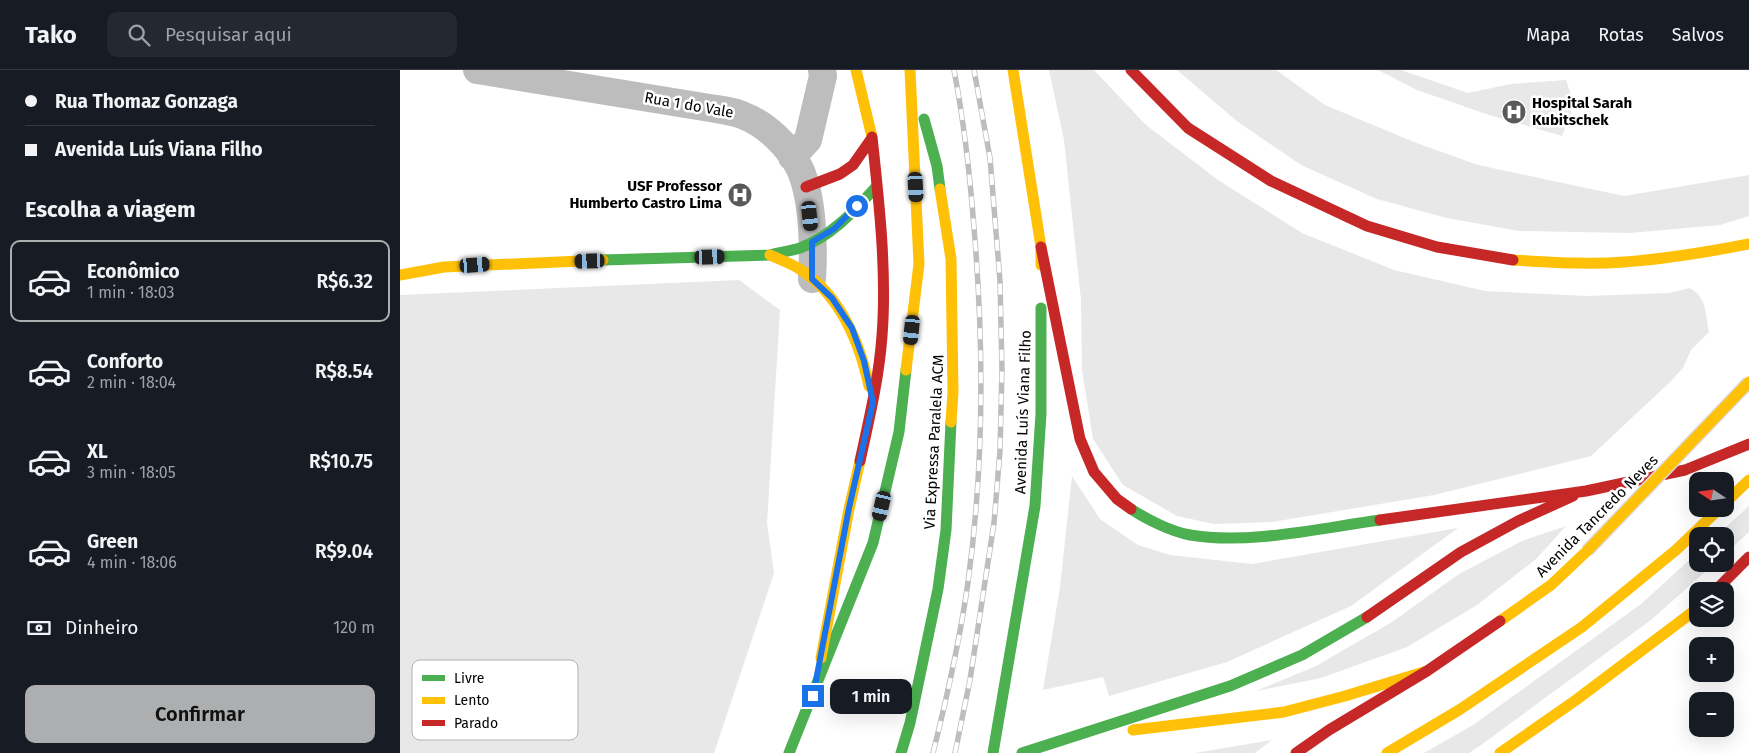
<!DOCTYPE html>
<html lang="pt">
<meta charset="utf-8">
<style>
body{margin:0;font-family:"Fira Sans",sans-serif;background:#242831;color:#f1f3f6;height:100vh;display:flex;flex-direction:column;font-size:19px;white-space:nowrap}
*{box-sizing:border-box;margin:0}
p{font-size:16px;color:#9ea1a6}
.icon{flex:none;width:28px;height:28px;fill:none;stroke:currentColor;stroke-width:2;stroke-linecap:round;stroke-linejoin:round}
.map{position:relative;flex:1;overflow:hidden}
.side{display:flex;flex-direction:column;background:#171b24;width:400px}
.side>*{flex:none}
.hud{display:grid;align-content:center;height:110px;padding:0 25px;background:#171b24}
.needle{width:32px;rotate:283deg}
.fabs{position:absolute;left:1289px;top:402px;display:grid;gap:10px}
.fabs a{display:grid;place-items:center;width:45px;height:45px;border-radius:10px;background:#171b24;box-shadow:0 5px 20px #0002;font-size:25px}
.end{position:absolute;width:22px;height:22px;margin:-11px;border:6px solid #1a73e8;background:#fff;box-shadow:0 0 0 2px #fff}
.from{border-radius:50%}
.bubble{position:absolute;height:35px;border-radius:10px;background:#171b24;box-shadow:0 5px 20px #0002;font-size:16px;font-weight:600;line-height:35px;text-align:center}
.car{position:absolute;width:15px;height:30px;margin:-15px -8px;border-radius:6px;box-shadow:0 0 4px 1px #0007;background:linear-gradient(#222 24%,#8ab4d8 0 40%,#222 0 76%,#8ab4d8 0 86%,#222 0)}
.hud b{display:flex;align-items:center;gap:18px;height:48px;font-size:19px}
.hud b+b{border-top:1px solid #363941}
.hud i{width:12px;height:12px;background:#f1f3f6}
ul{padding:0;list-style:none}
li{display:flex;align-items:center;gap:15px;height:82px;margin:0 10px 8px;padding:0 15px;border:2px solid transparent;border-radius:10px}
li div{flex:1}
li b{display:block;font-size:19px}
li em{font-style:normal;font-weight:600}
li.on{border-color:#adaeaf}
li>.icon{width:45px;height:45px;stroke-width:1.5}
h2{padding:0 25px;font-size:22px;line-height:60px}
.pay{display:flex;align-items:center;gap:12px;height:55px;padding:0 25px;font-size:19px}
.pay p{margin-inline-start:auto}
.button{display:flex;gap:10px;margin-top:auto;padding:10px 25px}
.button a{flex:1;height:58px;border-radius:10px;background:#adaeaf;color:#111;font-size:20px;font-weight:600;line-height:58px;text-align:center}
header{display:flex;align-items:center;gap:30px;box-sizing:border-box;height:70px;padding:0 25px;background:#171b24;border-bottom:1px solid #363941}
header strong{font-size:24px}
nav{display:flex;gap:28px;margin-inline-start:auto;font-size:18px}
.search{width:350px;height:45px;background:#242831;display:flex;align-items:center;gap:12px;box-sizing:border-box;padding:0 18px;border-radius:10px;color:#9ea1a6;font-size:19px}
main{display:flex;flex:1;min-height:0}
.map>svg:first-child{display:block}
</style>
<header>
<strong>Tako</strong>
<div class="search"><svg class="icon" aria-label="search" viewBox="0 0 24 24"><circle cx="10" cy="10" r="6"/><path d="M15 15l6 6"/></svg>Pesquisar aqui</div>
<nav><a>Mapa</a><a>Rotas</a><a>Salvos</a></nav>
</header>
<main>
<section class="side">
<div class="hud">
<b><i class="from"></i>Rua Thomaz Gonzaga</b>
<b><i></i>Avenida Luís Viana Filho</b>
</div>
<h2>Escolha a viagem</h2>
<ul>
<li class="on"><svg class="icon" aria-label="car" viewBox="0 0 24 24"><path d="M5 17H2v-5l4-1 3-4h7l3 4 3 1v5h-3M9 17h6M6 11h13"/><circle cx="7" cy="17" r="2"/><circle cx="17" cy="17" r="2"/></svg><div><b>Econômico</b><p>1 min · 18:03</p></div><em>R$6.32</em></li>
<li><svg class="icon" aria-label="car" viewBox="0 0 24 24"><path d="M5 17H2v-5l4-1 3-4h7l3 4 3 1v5h-3M9 17h6M6 11h13"/><circle cx="7" cy="17" r="2"/><circle cx="17" cy="17" r="2"/></svg><div><b>Conforto</b><p>2 min · 18:04</p></div><em>R$8.54</em></li>
<li><svg class="icon" aria-label="car" viewBox="0 0 24 24"><path d="M5 17H2v-5l4-1 3-4h7l3 4 3 1v5h-3M9 17h6M6 11h13"/><circle cx="7" cy="17" r="2"/><circle cx="17" cy="17" r="2"/></svg><div><b>XL</b><p>3 min · 18:05</p></div><em>R$10.75</em></li>
<li><svg class="icon" aria-label="car" viewBox="0 0 24 24"><path d="M5 17H2v-5l4-1 3-4h7l3 4 3 1v5h-3M9 17h6M6 11h13"/><circle cx="7" cy="17" r="2"/><circle cx="17" cy="17" r="2"/></svg><div><b>Green</b><p>4 min · 18:06</p></div><em>R$9.04</em></li>
</ul>
<div class="pay"><svg class="icon" aria-label="cash" viewBox="0 0 24 24"><path d="M3 7h18v10H3z"/><circle cx="12" cy="12" r="2"/></svg>Dinheiro<p>120 m</p></div>
<div class="button"><a>Confirmar</a></div>
</section>
<div class="map">
<svg width="1349" height="683" viewBox="0 0 1349 683">
<rect width="100%" height="100%" fill="#fff"/>
<path fill="#e8e8e8" d="M 649,0 L 694,0 L 746,55 L 818,110 L 902,163 L 994,200 L 1085,221 L 1187,226 L 1269,223 L 1290,218 C 1308,229 1305,243 1309,262 L 1291,280 L 1283,298 L 1269,313 L 1191,386 L 1034,425 L 872,452 L 814,454 L 777,446 L 723,415 L 693,369 L 682,300 L 681,230 L 664,70 Z
M 777,0 L 876,0 L 925,35 L 1014,72 L 1078,95 L 1224,126 L 1349,105 L 1349,146 L 1320,155 L 1230,163 L 1119,161 L 1047,148 L 977,129 L 901,95 L 838,52 Z
M 978,0 L 1001,0 L 1068,23 L 1111,14 L 1166,10 L 1174,34 L 1162,66 L 1086,44 L 1017,20 Z
M 339,210 L 380,240 L 367,453 L 374,503 L 314,683 L 0,683 L 0,225 Z
M 672,406 L 700,449 L 738,475 L 770,485 L 852,494 L 1058,458 L 951,536 L 827,592 L 709,626 L 703,607 L 643,620 L 660,517 Z
M 1349,436 L 1349,462 L 1325,484 L 1325,466 L 1316,466 Z
M 1166,456 L 1136,489 L 1077,535 L 1007,577 L 921,608 L 856,621 L 916,596 L 992,552 L 1059,504 L 1122,471 Z
M 1297,483 L 1298,494 L 1314,494 L 1251,550 L 1081,675 L 1069,683 L 1024,683 L 1073,655 L 1241,534 Z
M 872,670 L 855,683 L 795,683 Z"/>
<g fill="none" stroke-linecap="round" stroke-linejoin="round">
<path stroke="#bdbdbd" stroke-width="28" d="M 77,0 L 316,39 C 324,40 334,42 342,45 C 366,54 389,76 400,99 C 413,128 414,177 412,209
M 392,87 L 408,70 L 423,6 L 422,0"/>
<path stroke="#4caf50" stroke-width="11" d="M 524,49 L 537,96 L 540,119
M 203,190 L 370,185 C 380,182 391,181 400,178 C 432,166 454,141 476,117
M 731,439 C 746,449 772,462 790,465 C 848,475 921,458 980,450
M 389,683 L 473,473 L 499,362 L 506,300
M 501,683 L 510,653 L 538,519 L 546,460 L 551,352
M 593,683 L 635,436 L 641,344 L 641,238
M 622,683 L 830,616 L 902,585 L 967,547"/>
<path stroke="#ffc107" stroke-width="11" d="M 456,0 L 472,67
M 613,0 L 641,177 L 641,195
M 540,119 L 551,189 L 553,322 L 551,352
M 370,185 C 379,189 389,193 398,198 C 440,224 459,270 469,316
M 1113,190 C 1150,192 1187,195 1224,192 C 1266,189 1308,182 1349,174
M 0,205 L 44,197 L 203,190
M 506,300 L 519,194 L 510,0
M 1325,433 L 1349,410
M 1100,551 L 1151,515 L 1187,481
M 421,588 L 449,439 L 460,391
M 733,660 L 884,642 L 945,626 L 1027,601
M 987,683 L 1059,640 L 1182,557 L 1276,480 L 1319,439
M 1100,683 L 1176,630 L 1298,538"/>
<path stroke="#c62828" stroke-width="11" d="M 731,0 L 788,58 L 871,111 L 967,156 L 1037,177 L 1113,190
M 406,117 L 440,104 L 453,95 L 472,68
M 641,177 L 680,369 L 694,402 L 717,429 L 731,439
M 460,391 C 469,350 479,308 482,266 C 487,202 479,131 472,67
M 980,450 L 1186,421 L 1285,400 L 1349,374
M 1315,521 L 1349,487
M 967,547 L 1061,482 L 1118,451 L 1173,426
M 896,683 L 929,660 L 1027,601 L 1100,551"/>
<defs>
<path id="rail" d="M 533,683 C 547,627 560,570 568,512 C 584,396 584,275 574,158 C 570,105 564,52 554,0
M 555,683 L 570,610 L 594,453 L 600,381 L 602,299 L 600,211 L 590,88 L 574,0"/>
</defs>
<use href="#rail" stroke="#bdbdbd" stroke-width="5.5"/>
<use href="#rail" stroke="#fff" stroke-width="4" stroke-dasharray="11" stroke-linecap="butt"/>
<defs>
<path id="slow-bridge" d="M 1187,481 L 1349,312"/>
</defs>
<use href="#slow-bridge" stroke="#dbdbdb" stroke-width="14" stroke-linecap="butt"/>
<use href="#slow-bridge" stroke="#ffc107" stroke-width="11"/>
</g>
<g fill="none" stroke-linecap="round" stroke-linejoin="round">
<path stroke="#1a73e8" stroke-width="6" d="M 413,626 L 449,438 L 473,332 L 464,291 L 452,258 L 432,228 L 412,209 L 412,172 L 434,159 L 457,136"/>
</g>
<defs>
<symbol id="hospital-disc" viewBox="-11 -11 22 22"><circle r="9.5" fill="#595959" stroke="#fff"/><path d="M-5-5h3v3.5h4V-5h3V5h-3V1.5h-4V5h-3Z" fill="#fff"/></symbol>
</defs>
<g fill-rule="evenodd">
<use href="#hospital-disc" x="1100" y="28" width="28" height="28"/>
<use href="#hospital-disc" x="326" y="111" width="28" height="28"/>
</g>
<g text-anchor="middle" dominant-baseline="central" stroke-width="5" stroke-linejoin="round" paint-order="stroke">
<g font-size="15" font-weight="bold" fill="#000" stroke="#fff" text-anchor="start">
<text x="1132" y="33">Hospital Sarah<tspan x="1132" dy="17">Kubitschek</tspan></text>
<text x="322" y="116" text-anchor="end">USF Professor<tspan x="322" dy="17">Humberto Castro Lima</tspan></text>
</g>
<g font-size="15" fill="#000" stroke="#fff">
<text transform="translate(289 35) rotate(10)">Rua 1 do Vale</text>
<text transform="translate(623 342) rotate(-88)">Avenida Luís Viana Filho</text>
<text transform="translate(534 372) rotate(-87)">Via Expressa Paralela ACM</text>
<text transform="translate(1197 446) rotate(-45)">Avenida Tancredo Neves</text>
</g>
</g>
<rect x="12" y="590" width="166" height="80" rx="8" fill="#fff" stroke="#b2b2b2" stroke-width="1"/>
<rect x="22" y="605" width="23" height="6" fill="#4caf50"/>
<rect x="22" y="627" width="23" height="7" fill="#ffc107"/>
<rect x="22" y="650" width="23" height="6" fill="#c62828"/>
<g font-size="14" fill="#000">
<text x="54" y="613">Livre</text>
<text x="54" y="635">Lento</text>
<text x="54" y="658">Parado</text>
</g>
</svg>
<div class="fabs">
<a><svg class="needle" viewBox="-14 -14 28 28"><path d="M0-13l5 13h-10z" fill="#e53935"/><path d="M0 13l5-13h-10z" fill="#9ea1a6"/></svg></a>
<a><svg class="icon" aria-label="locate" viewBox="0 0 24 24"><circle cx="12" cy="12" r="6"/><path d="M12 2v4M12 18v4M2 12h4M18 12h4"/></svg></a>
<a><svg class="icon" aria-label="layers" viewBox="0 0 24 24"><path d="M12 4l9 5-9 5-9-5zM3 14l9 5 9-5"/></svg></a>
<a>+</a>
<a>−</a>
</div>
<i class="end from" style="left:457px;top:136px"></i>
<i class="end" style="left:413px;top:626px"></i>
<div class="bubble" style="left:430px;top:609px;width:82px">1 min</div>
<i class="car" style="left:516px;top:117px;rotate:177deg"></i>
<i class="car" style="left:410px;top:146px;rotate:174deg"></i>
<i class="car" style="left:310px;top:187px;rotate:88deg"></i>
<i class="car" style="left:190px;top:191px;rotate:268deg"></i>
<i class="car" style="left:75px;top:195px;rotate:86deg"></i>
<i class="car" style="left:512px;top:260px;rotate:186deg"></i>
<i class="car" style="left:482px;top:436px;rotate:193deg"></i>
</div>
</main>
